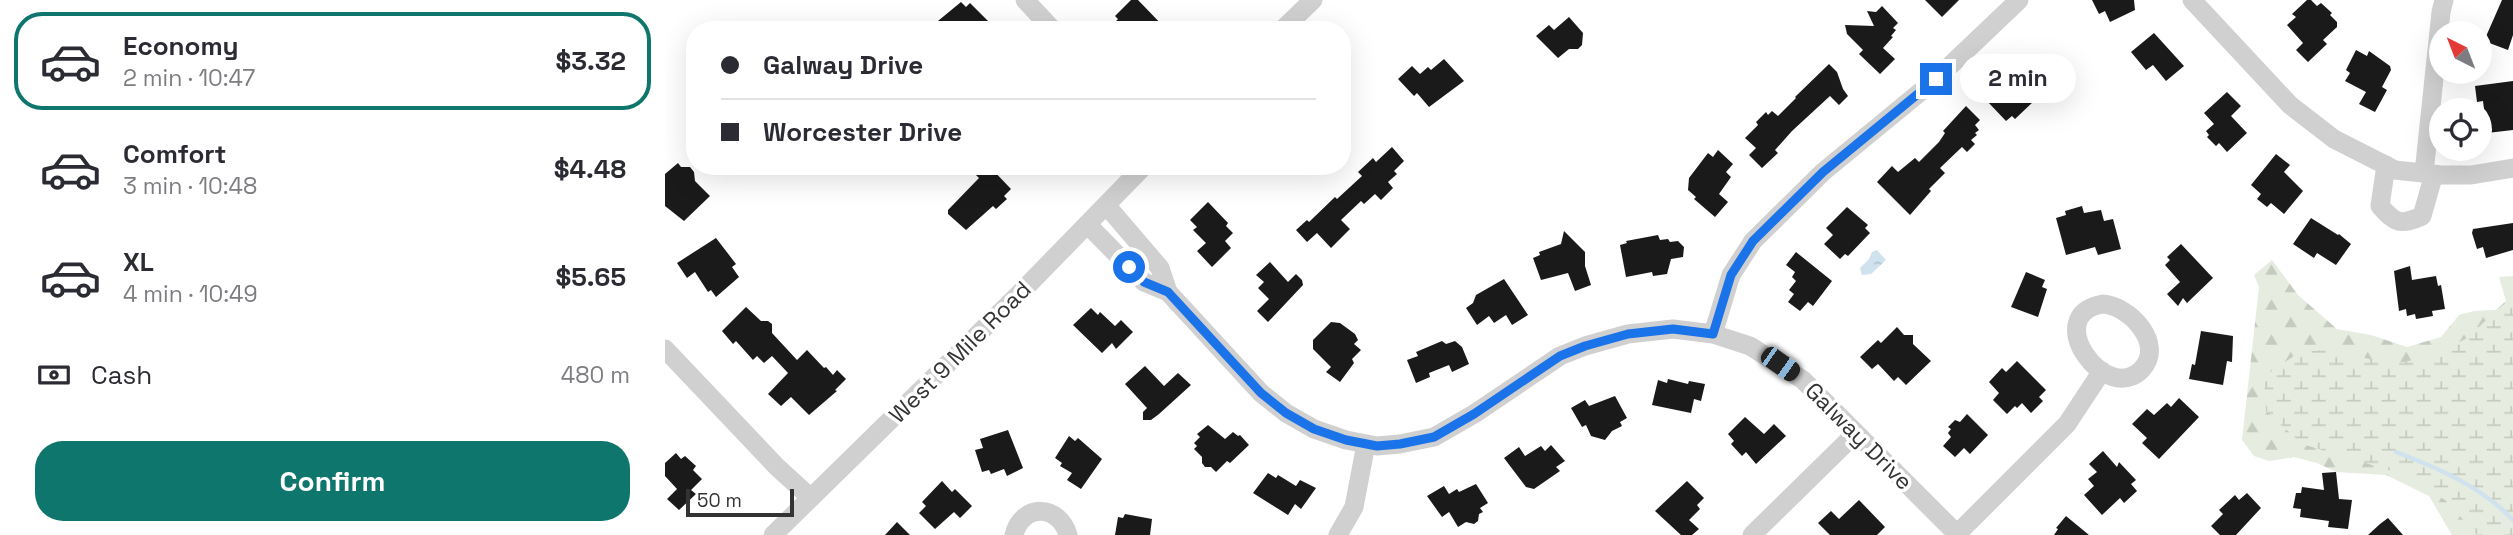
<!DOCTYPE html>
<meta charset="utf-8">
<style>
body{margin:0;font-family:"Space Grotesk",sans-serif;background:#f7f7f7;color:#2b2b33;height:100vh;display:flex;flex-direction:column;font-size:26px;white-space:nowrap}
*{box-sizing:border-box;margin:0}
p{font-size:23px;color:#7c7c81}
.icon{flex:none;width:38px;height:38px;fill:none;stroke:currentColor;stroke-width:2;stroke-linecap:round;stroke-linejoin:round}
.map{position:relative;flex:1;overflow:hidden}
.sheet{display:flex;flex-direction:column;background:#fff;width:665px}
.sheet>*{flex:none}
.top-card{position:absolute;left:21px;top:21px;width:665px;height:154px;border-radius:28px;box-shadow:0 7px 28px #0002;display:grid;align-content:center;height:154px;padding:0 35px;background:#fff}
.needle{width:46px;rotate:318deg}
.controls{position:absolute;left:1764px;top:21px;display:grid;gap:14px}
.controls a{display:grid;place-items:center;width:63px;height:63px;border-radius:50%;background:#fff;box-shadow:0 7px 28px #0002;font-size:35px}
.scale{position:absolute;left:21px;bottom:18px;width:108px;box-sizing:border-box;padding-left:7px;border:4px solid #333;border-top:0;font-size:19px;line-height:24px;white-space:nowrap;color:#333;-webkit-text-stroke:5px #fff;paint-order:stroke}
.end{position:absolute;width:32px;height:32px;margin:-16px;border:9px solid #1a73e8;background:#fff;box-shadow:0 0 0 4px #fff}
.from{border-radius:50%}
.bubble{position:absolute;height:49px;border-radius:24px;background:#fff;box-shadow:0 7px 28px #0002;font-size:23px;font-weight:800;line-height:49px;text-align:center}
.car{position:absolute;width:21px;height:42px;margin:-21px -10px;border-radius:9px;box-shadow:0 0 5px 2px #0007;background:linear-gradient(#222 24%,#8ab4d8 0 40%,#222 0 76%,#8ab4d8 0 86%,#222 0)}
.top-card b{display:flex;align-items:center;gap:24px;height:66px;font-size:26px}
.top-card b+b{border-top:2px solid #e1e1e2}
.top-card i{width:18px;height:18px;background:#2b2b33}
ul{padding:12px 0 0;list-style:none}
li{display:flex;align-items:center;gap:21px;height:98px;margin:0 14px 10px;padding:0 21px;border:4px solid transparent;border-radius:28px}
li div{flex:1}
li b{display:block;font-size:26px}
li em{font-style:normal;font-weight:800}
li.selected{border-color:#0f766e}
li>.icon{width:63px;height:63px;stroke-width:1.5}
.pay{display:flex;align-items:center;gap:18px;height:77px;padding:0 35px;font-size:26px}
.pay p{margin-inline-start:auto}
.button{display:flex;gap:14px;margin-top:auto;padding:14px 35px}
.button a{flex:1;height:80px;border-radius:28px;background:#0f766e;color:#fff;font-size:28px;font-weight:800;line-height:80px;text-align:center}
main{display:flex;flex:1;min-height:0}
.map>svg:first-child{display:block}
</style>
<main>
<section class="sheet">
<ul>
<li class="selected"><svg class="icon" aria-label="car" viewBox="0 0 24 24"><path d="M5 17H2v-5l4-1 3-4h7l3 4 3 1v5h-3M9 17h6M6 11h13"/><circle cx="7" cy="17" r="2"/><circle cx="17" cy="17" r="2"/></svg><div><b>Economy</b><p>2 min · 10:47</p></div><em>$3.32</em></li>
<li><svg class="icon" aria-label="car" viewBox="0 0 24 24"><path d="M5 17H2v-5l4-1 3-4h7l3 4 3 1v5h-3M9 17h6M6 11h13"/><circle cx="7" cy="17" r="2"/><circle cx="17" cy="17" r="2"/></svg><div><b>Comfort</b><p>3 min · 10:48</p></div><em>$4.48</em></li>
<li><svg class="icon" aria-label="car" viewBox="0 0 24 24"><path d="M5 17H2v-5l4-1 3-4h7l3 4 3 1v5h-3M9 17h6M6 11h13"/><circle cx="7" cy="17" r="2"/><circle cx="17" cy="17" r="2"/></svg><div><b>XL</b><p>4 min · 10:49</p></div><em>$5.65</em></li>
</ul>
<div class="pay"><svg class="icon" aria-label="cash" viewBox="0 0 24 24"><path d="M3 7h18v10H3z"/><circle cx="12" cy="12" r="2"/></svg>Cash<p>480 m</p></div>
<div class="button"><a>Confirm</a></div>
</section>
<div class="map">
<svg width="1848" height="535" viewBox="0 0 1848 535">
<defs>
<pattern id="forest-firs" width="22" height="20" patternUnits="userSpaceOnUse" patternTransform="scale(1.75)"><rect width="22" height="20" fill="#e6ecdf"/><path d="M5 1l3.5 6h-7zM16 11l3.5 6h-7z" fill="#c6cbc0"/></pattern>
<pattern id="wetland-marsh" width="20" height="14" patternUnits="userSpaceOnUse" patternTransform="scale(1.75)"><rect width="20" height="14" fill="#e6ecdf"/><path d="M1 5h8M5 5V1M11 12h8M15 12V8" fill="none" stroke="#c6cbc0"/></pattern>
<pattern id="water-ripples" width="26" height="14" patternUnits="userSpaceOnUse" patternTransform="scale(1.75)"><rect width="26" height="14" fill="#cfe2ee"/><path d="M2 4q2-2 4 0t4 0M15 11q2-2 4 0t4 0" fill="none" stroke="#b2c2cd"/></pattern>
</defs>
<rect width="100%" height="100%" fill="#fff"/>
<path fill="url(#forest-firs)" d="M 1607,260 L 1633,295 L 1672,329 L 1706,335 L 1742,347 L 1776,337 L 1794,315 L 1809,311 L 1831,310 L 1841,301 L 1834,277 L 1848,276 L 1848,535 L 1787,535 L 1764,496 L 1721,475 L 1671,472 L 1652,463 L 1629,457 L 1604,461 L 1589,456 L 1577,440 L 1594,287 L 1589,275 Z"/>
<path fill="url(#wetland-marsh)" d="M 1848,298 L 1848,535 L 1812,535 L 1780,500 L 1737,474 L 1637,444 L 1601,411 L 1599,376 L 1635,352 L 1669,349 L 1725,365 L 1770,355 L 1804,337 L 1831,310 Z"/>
<path fill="url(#water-ripples)" d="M 1212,250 L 1221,260 L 1206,274 L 1197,275 L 1195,268 L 1204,259 L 1207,252 Z"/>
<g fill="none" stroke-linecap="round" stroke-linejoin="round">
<path stroke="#cfe2ee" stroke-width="4.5" d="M 1731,452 C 1773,468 1817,487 1848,520"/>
</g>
<path fill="#1a1a1a" d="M 466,0 L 473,0 L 502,30 L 443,30 L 453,19 L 450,16 Z
M 1260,0 L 1294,0 L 1277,17 Z
M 1427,0 L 1469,0 L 1470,10 L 1445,22 L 1440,11 L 1434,14 Z
M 1642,0 L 1646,0 L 1652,6 L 1656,3 L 1667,13 L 1665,15 L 1672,22 L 1672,27 L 1658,40 L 1662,44 L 1643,62 L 1631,50 L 1638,43 L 1622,25 L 1631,17 L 1627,14 Z
M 1837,0 L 1848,0 L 1848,35 L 1843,50 L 1819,41 Z
M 296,2 L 301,7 L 305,3 L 325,23 L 318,30 L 298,30 L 293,25 L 288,30 L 262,30 Z
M 1217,6 L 1233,23 L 1228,28 L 1231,30 L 1226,36 L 1228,37 L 1218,48 L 1230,59 L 1215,74 L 1194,54 L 1198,50 L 1182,34 L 1180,25 L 1209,26 L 1202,11 L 1211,12 Z
M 904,17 L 918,33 L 917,45 L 913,49 L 904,49 L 893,58 L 871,36 L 884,25 L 889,30 Z
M 1489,33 L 1519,66 L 1501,81 L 1488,65 L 1481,70 L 1466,52 Z
M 1691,50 L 1702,56 L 1704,51 L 1725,66 L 1726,70 L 1717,87 L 1722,90 L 1710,112 L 1694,104 L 1701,92 L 1680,81 L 1685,73 L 1681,70 Z
M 779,59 L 799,81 L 764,107 L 752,93 L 749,96 L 733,79 L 747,66 L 755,74 L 763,67 L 766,70 Z
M 1352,60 L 1369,77 L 1357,88 L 1369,101 L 1350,119 L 1347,116 L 1341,121 L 1322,101 L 1346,81 L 1338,73 Z
M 1164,64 L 1172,72 L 1178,89 L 1183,96 L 1174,105 L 1165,96 L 1127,131 L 1110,150 L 1113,153 L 1097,168 L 1084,155 L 1091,148 L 1080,138 L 1093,125 L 1091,122 L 1101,112 L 1103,115 L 1107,111 L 1113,116 L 1131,98 L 1130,97 Z
M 1848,81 L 1848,130 L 1822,133 L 1818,101 L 1812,102 L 1810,86 Z
M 1562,92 L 1576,106 L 1566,116 L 1582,133 L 1562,152 L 1554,143 L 1551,146 L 1542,137 L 1544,135 L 1541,131 L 1549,124 L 1539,113 Z
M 1301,106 L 1315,120 L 1310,125 L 1314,130 L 1310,133 L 1312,135 L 1306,140 L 1310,144 L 1302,152 L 1297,147 L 1275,168 L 1280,173 L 1264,189 L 1266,191 L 1245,215 L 1212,182 L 1227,166 L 1233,172 L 1250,158 L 1254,162 L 1274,142 L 1280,133 L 1278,131 Z
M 727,147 L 739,161 L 729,171 L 732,174 L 723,182 L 728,188 L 716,200 L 710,194 L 699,204 L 696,201 L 676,220 L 685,229 L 666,248 L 652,233 L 642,242 L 631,230 L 642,220 L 644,222 L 670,197 L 672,199 L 697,176 L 693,172 L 708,158 L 711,162 Z
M 1053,150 L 1068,164 L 1061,172 L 1066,177 L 1054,194 L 1063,202 L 1050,217 L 1029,199 L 1031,197 L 1023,190 L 1024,178 L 1043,153 L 1048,157 Z
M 1611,154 L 1625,165 L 1619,172 L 1638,191 L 1619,214 L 1606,203 L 1602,207 L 1592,199 L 1596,194 L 1586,185 Z
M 13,163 L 16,167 L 25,167 L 29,172 L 30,181 L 45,196 L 19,221 L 0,206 L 0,174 Z
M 317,166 L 324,166 L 346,189 L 339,196 L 342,199 L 331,209 L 328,206 L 301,230 L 283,214 L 283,210 L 314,178 L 309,173 Z
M 543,202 L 563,223 L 561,226 L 568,233 L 560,241 L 566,248 L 547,267 L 532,251 L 541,243 L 528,230 L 532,227 L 525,220 Z
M 1417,206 L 1419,213 L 1436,210 L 1439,221 L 1448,219 L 1456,249 L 1433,255 L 1430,247 L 1401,255 L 1391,218 L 1401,215 L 1400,211 Z
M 1182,207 L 1203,225 L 1200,228 L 1205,233 L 1183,256 L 1180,254 L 1175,259 L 1159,244 L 1168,235 L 1161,228 Z
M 1646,218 L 1673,235 L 1674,234 L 1686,244 L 1671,265 L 1652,253 L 1649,258 L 1628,244 Z
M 1848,223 L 1848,250 L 1821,258 L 1818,247 L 1812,249 L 1807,233 L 1808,229 Z
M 899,231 L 920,252 L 920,266 L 926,285 L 910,291 L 903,273 L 876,280 L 868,258 L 875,255 L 874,252 L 896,244 Z
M 993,235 L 995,240 L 1003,239 L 1005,242 L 1013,241 L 1019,247 L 1018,257 L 1006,259 L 1002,274 L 988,276 L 987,272 L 961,277 L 955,245 L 962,243 L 961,241 Z
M 51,238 L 71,264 L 67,267 L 74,277 L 51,297 L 46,290 L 43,292 L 30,272 L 22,278 L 12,263 Z
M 1516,244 L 1548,278 L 1522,303 L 1518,298 L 1513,306 L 1502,294 L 1515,282 L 1500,265 L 1505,260 L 1502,257 Z
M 1131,252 L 1167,281 L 1148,306 L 1143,302 L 1135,311 L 1123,302 L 1129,294 L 1124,290 L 1131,281 L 1127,277 L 1130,272 L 1121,265 Z
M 605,262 L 623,282 L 631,274 L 637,280 L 638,285 L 603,322 L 592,311 L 604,299 L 593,288 L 599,282 L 591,275 Z
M 1745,266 L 1747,280 L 1771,276 L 1773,286 L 1776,285 L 1780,309 L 1767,311 L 1768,316 L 1751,319 L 1750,314 L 1742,316 L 1741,309 L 1734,311 L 1729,271 Z
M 1361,272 L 1380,280 L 1377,287 L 1382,289 L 1373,317 L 1346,307 Z
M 839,279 L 863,315 L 847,325 L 841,315 L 829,323 L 824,316 L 812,325 L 801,308 L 808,303 L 811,295 Z
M 81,307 L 96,321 L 103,321 L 107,324 L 107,333 L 132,360 L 142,350 L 159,368 L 161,367 L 168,375 L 172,370 L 181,379 L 170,390 L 172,391 L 144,415 L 126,397 L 116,406 L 103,394 L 123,373 L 107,356 L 99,363 L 92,356 L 88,360 L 71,341 L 68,344 L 57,331 Z
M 426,308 L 433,315 L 435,312 L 450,326 L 456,320 L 468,332 L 451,349 L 447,343 L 437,353 L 408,325 Z
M 666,322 L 675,323 L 690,334 L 693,340 L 689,344 L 696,350 L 687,359 L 689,363 L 675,382 L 661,372 L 666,367 L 648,349 L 648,340 Z
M 1232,327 L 1239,335 L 1248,335 L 1248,344 L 1266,361 L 1241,385 L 1233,377 L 1229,381 L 1213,364 L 1207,369 L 1195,357 L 1213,340 L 1216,343 Z
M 1536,331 L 1568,336 L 1567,362 L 1562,361 L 1558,385 L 1524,379 L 1527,364 L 1530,365 Z
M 777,341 L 781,344 L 790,341 L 797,347 L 804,364 L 787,372 L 784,365 L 764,373 L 765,377 L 751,383 L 742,360 L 753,356 L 751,352 Z
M 1352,361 L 1381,390 L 1374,397 L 1378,401 L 1366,413 L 1357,403 L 1352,408 L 1350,406 L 1342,414 L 1328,400 L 1334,393 L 1324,382 L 1337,368 L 1341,372 Z
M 480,366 L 499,386 L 513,373 L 526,385 L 494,414 L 486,420 L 478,420 L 478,412 L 482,408 L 460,384 Z
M 1003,379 L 1023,384 L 1024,381 L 1040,384 L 1036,401 L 1029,399 L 1026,413 L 987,405 L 993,380 L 1002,383 Z
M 950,396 L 962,418 L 955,422 L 957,426 L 947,431 L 940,440 L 926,436 L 921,425 L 917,427 L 906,408 L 920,400 L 924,406 Z
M 1514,398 L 1534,417 L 1494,459 L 1477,443 L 1482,438 L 1467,424 L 1482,409 L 1489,415 L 1502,403 L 1506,407 Z
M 1302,414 L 1323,435 L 1305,454 L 1299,448 L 1290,457 L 1278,446 L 1286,437 L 1283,433 L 1286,429 L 1283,427 L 1290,420 L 1295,422 Z
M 1080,417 L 1099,434 L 1109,424 L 1121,436 L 1091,464 L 1081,452 L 1077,456 L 1066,444 L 1069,441 L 1063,434 Z
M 543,425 L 560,439 L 568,432 L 573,436 L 575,435 L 584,445 L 565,463 L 562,461 L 551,472 L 546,467 L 540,467 L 537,463 L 537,457 L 529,449 L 532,446 L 529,443 L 535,437 L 532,434 Z
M 343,430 L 358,468 L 342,476 L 339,469 L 326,474 L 324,470 L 317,472 L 310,450 L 318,448 L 315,439 Z
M 404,436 L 410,441 L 413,438 L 437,459 L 416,489 L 402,480 L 407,473 L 395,466 L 397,463 L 390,458 Z
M 886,445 L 900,461 L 891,467 L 895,471 L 869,489 L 861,487 L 839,458 L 854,447 L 860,456 L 876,446 L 880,451 Z
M 1438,451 L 1452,467 L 1454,462 L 1471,480 L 1466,484 L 1472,491 L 1459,503 L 1455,498 L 1437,515 L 1419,495 L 1429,486 L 1423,479 L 1432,472 L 1424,464 Z
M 11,453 L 16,459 L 20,456 L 31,466 L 28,470 L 37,479 L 26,490 L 31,494 L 14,510 L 2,499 L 12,489 L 0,476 L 0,463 Z
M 1671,472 L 1674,499 L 1687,500 L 1683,529 L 1663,527 L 1664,521 L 1635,517 L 1636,509 L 1628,508 L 1631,493 L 1636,493 L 1637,487 L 1659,490 L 1657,473 Z
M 603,473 L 611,478 L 613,475 L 631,486 L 635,480 L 651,488 L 636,509 L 630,504 L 623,515 L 588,493 Z
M 277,481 L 287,492 L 290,489 L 307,506 L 295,518 L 289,512 L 270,529 L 254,513 L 261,506 L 257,502 Z
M 1022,481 L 1039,498 L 1032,505 L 1035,509 L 1024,520 L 1034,529 L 1027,535 L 1016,535 L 990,511 Z
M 811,484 L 823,503 L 815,508 L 818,512 L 814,514 L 813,521 L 809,524 L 801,522 L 793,527 L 784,512 L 777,517 L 762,496 L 779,486 L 784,494 L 792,489 L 794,492 Z
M 1582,493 L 1596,508 L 1571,535 L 1555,535 L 1546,526 L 1558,514 L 1554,510 L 1570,495 L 1574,500 Z
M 1194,500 L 1220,527 L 1212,535 L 1165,535 L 1153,523 L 1166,511 L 1174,519 Z
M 460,514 L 487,519 L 485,535 L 450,535 L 453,517 L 458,518 Z
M 1401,516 L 1424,535 L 1389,535 L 1393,529 L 1391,528 Z
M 1723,518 L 1738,535 L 1703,535 L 1715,524 Z
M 232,522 L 245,535 L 220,535 Z"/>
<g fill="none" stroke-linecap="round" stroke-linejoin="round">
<path stroke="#d0d0d0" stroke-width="19" d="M 360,0 L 388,30
M 1527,0 L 1625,105 L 1669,139 L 1730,170 L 1776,175 L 1806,175 L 1848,168
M 617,30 L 648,0
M 1721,165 L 1715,206 C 1730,223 1735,226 1757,216 L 1769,174
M 1759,173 L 1776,12 L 1779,0
M 441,205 L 495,268 L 503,292 L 596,393 L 621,413 L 649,429 L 681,440 L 712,446 L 735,444 L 769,437 L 809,414 L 895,356 L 920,346 L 963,334 L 1008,329 L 1048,334 L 1085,346 L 1138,380 L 1293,535
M 422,224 L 479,282 L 503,292
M 1438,304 C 1465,306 1500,344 1477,369 C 1442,407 1374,315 1438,304 Z
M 1048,334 L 1066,275 L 1088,241 L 1158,172 L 1271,79 L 1354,0
M 0,349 L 112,467 L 146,498
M 1292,534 L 1402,424 L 1437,371
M 108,535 L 357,291 L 479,166
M 349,535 C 357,503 394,504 403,535
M 673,535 L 689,507 L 701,444
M 1087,535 L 1191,433"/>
</g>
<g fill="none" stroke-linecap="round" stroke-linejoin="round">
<path stroke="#1a73e8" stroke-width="9" d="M 464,267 L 479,282 L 503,292 L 596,393 L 621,413 L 649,429 L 681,440 L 712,446 L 735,444 L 769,437 L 809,414 L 895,356 L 920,346 L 963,334 L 1008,329 L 1048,334 L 1066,275 L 1088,241 L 1158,172 L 1271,79"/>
</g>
<g text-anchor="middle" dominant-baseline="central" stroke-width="7" stroke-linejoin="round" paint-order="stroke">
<g font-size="23" fill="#333" stroke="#fff">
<text transform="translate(295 352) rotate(-45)">West 9 Mile Road</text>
<text transform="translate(1194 436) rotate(45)">Galway Drive</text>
</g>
</g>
</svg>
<div class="controls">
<a><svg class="needle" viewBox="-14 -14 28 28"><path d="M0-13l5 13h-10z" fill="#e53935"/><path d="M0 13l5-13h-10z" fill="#7c7c81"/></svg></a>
<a><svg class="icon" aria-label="locate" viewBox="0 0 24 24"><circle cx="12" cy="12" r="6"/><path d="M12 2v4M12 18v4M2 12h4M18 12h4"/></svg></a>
</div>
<div class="scale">50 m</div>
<i class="end from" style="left:464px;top:267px"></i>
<i class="end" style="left:1271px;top:79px"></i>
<div class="bubble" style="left:1295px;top:54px;width:116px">2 min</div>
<i class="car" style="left:1115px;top:364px;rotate:125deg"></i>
<div class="top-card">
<b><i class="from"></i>Galway Drive</b>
<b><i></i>Worcester Drive</b>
</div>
</div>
</main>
